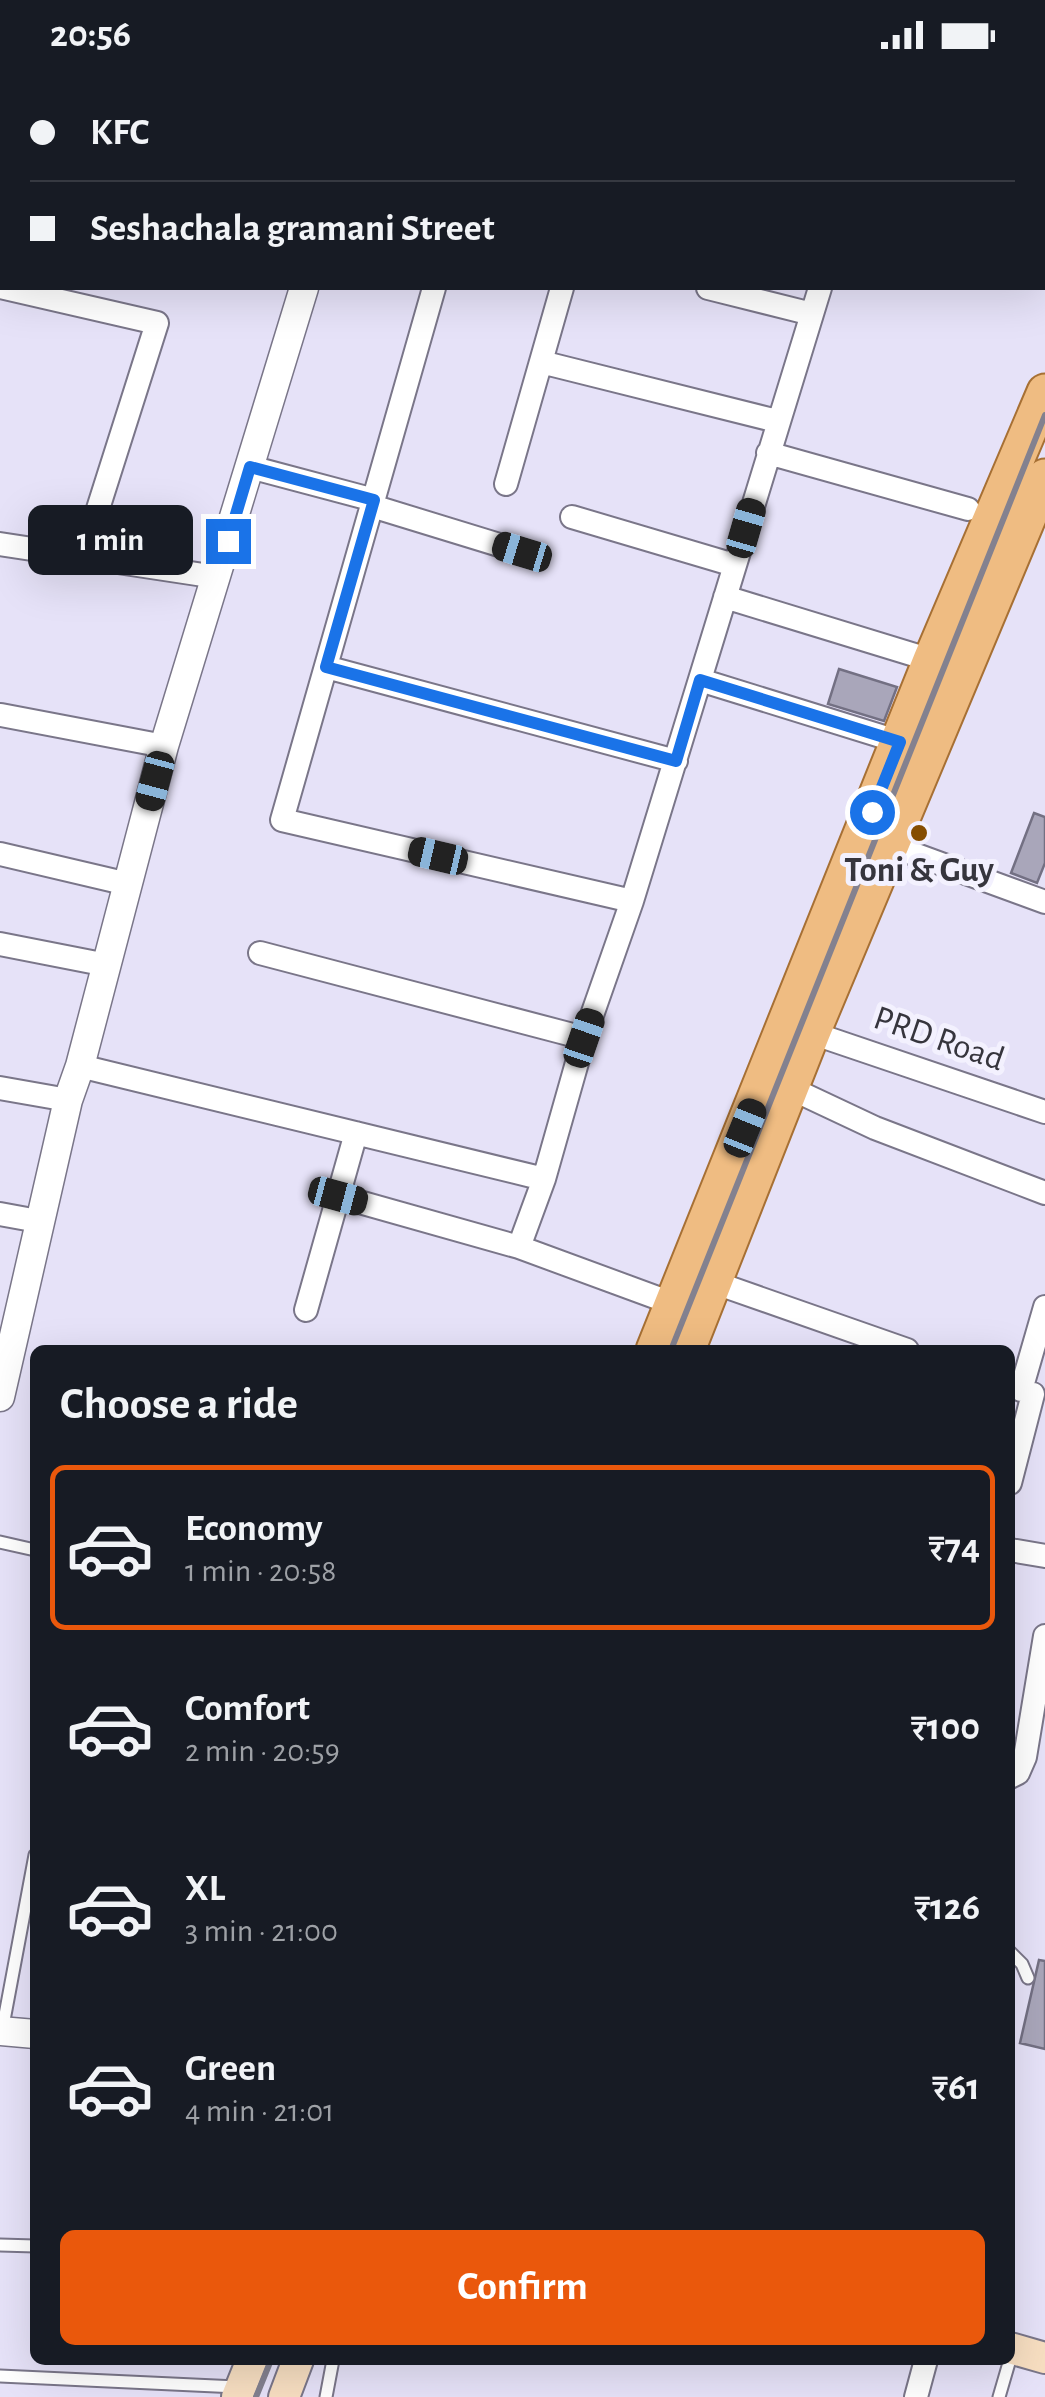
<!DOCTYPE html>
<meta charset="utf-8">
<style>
body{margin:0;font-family:"Alegreya Sans",sans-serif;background:#20242c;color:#f1f3f6;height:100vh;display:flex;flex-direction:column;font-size:38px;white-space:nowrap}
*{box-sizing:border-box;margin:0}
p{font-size:32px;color:#9ea1a6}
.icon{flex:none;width:55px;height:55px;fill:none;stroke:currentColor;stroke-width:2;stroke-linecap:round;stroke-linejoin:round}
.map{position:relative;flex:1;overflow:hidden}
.panel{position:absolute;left:30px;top:1275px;width:985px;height:1020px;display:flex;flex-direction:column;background:#171b24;border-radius:15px;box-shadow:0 10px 40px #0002}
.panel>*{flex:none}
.top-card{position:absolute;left:0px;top:0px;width:1045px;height:220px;box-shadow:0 10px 40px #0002;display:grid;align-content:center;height:220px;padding:0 30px;background:#171b24}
.end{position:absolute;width:45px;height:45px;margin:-22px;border:12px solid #1a73e8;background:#fff;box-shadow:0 0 0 5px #fff}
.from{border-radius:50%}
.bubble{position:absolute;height:70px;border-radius:15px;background:#171b24;box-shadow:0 10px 40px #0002;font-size:32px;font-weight:600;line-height:70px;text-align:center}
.car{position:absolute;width:30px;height:60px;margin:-30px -15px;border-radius:12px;box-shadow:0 0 8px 2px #0007;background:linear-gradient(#222 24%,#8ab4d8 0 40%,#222 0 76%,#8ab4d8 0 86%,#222 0)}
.top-card b{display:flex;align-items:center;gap:35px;height:95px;font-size:38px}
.top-card b+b{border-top:2px solid #363941}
.top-card i{width:25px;height:25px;background:#f1f3f6}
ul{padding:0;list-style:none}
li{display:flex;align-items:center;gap:30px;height:165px;margin:0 20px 15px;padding:0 10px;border:5px solid transparent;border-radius:15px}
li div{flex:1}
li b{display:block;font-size:38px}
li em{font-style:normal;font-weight:600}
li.active{border-color:#ea580c}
li>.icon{width:90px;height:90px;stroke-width:1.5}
h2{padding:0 30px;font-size:45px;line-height:120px}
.cta{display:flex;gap:20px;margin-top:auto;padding:20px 30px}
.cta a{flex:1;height:115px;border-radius:15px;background:#ea580c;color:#fff;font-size:40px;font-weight:600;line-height:115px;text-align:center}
.status{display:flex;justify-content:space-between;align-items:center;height:70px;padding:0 50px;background:#171b24;direction:ltr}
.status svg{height:28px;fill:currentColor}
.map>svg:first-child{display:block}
</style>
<div class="status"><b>20:56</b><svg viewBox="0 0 49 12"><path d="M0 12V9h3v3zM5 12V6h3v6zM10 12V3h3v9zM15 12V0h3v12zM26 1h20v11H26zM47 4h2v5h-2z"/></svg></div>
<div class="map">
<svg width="1045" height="2327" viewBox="0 0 1045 2327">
<rect width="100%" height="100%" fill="#e6e2f8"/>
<path fill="#a9a6ba" stroke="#737083" stroke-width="2.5" d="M 839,599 L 897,617 L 884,651 L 828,634 Z
M 1034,743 L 1045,747 L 1045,793 L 1037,813 L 1011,803 Z
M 1039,1890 L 1045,1891 L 1045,1979 L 1020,1973 Z"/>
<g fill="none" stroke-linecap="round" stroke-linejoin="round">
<defs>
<path id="service" d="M 0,1472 L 35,1480
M 1010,1882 L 1022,1894 L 1028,1908
M 2,1961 L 35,1785
M 0,2175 L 35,2176
M 0,2306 L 237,2317
M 326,2327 L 333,2290
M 999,2327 L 1013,2279"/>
<path id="minor" d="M 390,0 L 401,2
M 621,2 L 622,0
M 879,2 L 879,0
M 1042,162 L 1045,162
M 0,217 L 157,253 L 83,486
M 434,218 L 282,750 L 632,831
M 708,218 L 812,244
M 541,292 L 777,351
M 768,383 L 968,439
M 250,397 L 374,430
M 506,414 L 562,218
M 372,436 L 522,482
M 572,447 L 734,495
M 0,474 L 217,507
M 725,527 L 931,590
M 326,597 L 676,691
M 700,610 L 900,672
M 1,645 L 164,676
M 892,776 L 1045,832
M 0,784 L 128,814
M 0,874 L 107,895
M 260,883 L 584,968
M 812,963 L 1045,1042
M 80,996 L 544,1109
M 0,1018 L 68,1030
M 790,1018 L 875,1058 L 1045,1123
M 338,1126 L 519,1177
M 0,1144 L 38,1151
M 713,1212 L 907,1280
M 674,1234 L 519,1177 L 544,1109 L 584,968 L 632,831 L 820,218
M 306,1240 L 356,1063
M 1021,1320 L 1045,1237
M 1010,1413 L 1033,1324
M 1010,1480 L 1045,1486
M 1010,1707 L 1018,1703 L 1025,1687 L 1045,1566
M 916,2327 L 926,2290"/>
<path id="tertiary" d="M 369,2 L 370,0
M 0,1327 L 68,1030 L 80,996 L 164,676 L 304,218
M 0,1961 L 35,1964"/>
<path id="secondary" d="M 1010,2278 L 1045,2288
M 237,2327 L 252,2290
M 284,2327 L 298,2290"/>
<path id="primary" d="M 654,1280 L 931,590 L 1045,322
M 687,1280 L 812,963 L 1045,407"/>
</defs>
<use href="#service" stroke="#7a7689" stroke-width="15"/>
<use href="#minor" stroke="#7a7689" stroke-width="26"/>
<use href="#tertiary" stroke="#7a7689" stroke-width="31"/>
<use href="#secondary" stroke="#7a7689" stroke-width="34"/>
<use href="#primary" stroke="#a77034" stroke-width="39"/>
<use href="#service" stroke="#fff" stroke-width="11"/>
<use href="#minor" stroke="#fff" stroke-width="22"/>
<use href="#tertiary" stroke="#fff" stroke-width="28"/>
<use href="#secondary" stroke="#f7dec1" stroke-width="30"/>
<use href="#primary" stroke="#efbc82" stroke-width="35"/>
<path stroke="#83818f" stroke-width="6" d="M 671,1280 L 1045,345
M 256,2327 L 271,2290"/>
</g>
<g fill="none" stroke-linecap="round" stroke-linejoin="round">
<path stroke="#1a73e8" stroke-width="12" d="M 228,471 L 250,397 L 374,430 L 326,597 L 676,691 L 700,610 L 900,672 L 872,742"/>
</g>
<circle fill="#854d00" stroke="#f3f1fe" stroke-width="4" cx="919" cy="763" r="10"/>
<g text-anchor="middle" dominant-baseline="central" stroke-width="10" stroke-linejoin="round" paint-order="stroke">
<g font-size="35" font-weight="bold" fill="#36353d" stroke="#f3f1fe">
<text x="919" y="800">Toni &amp; Guy</text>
</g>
<g font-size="35" fill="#36353d" stroke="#f3f1fe">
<text transform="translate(939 969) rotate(19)">PRD Road</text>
</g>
</g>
</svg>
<i class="end from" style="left:872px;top:742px"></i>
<i class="end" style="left:228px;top:471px"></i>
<div class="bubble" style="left:28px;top:435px;width:165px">1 min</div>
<i class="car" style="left:746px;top:458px;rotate:16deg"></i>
<i class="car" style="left:522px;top:482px;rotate:287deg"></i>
<i class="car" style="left:155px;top:711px;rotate:195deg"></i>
<i class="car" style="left:438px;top:786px;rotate:283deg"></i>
<i class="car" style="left:584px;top:968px;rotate:19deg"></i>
<i class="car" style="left:745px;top:1058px;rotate:22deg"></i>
<i class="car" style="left:338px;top:1126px;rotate:105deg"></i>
<div class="top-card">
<b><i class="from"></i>KFC</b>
<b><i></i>Seshachala gramani Street</b>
</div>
<section class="panel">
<h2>Choose a ride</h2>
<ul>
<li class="active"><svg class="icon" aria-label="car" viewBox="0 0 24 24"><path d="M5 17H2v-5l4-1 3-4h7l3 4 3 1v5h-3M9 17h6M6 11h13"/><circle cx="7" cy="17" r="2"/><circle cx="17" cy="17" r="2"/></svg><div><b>Economy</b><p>1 min · 20:58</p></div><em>₹74</em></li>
<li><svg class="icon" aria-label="car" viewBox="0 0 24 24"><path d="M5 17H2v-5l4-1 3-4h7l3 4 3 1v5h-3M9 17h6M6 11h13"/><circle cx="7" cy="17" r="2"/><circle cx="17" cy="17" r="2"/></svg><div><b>Comfort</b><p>2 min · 20:59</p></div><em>₹100</em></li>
<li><svg class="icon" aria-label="car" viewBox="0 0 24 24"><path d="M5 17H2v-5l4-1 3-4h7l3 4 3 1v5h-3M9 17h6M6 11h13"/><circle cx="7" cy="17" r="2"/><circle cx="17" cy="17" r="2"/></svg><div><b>XL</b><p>3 min · 21:00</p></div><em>₹126</em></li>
<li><svg class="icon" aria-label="car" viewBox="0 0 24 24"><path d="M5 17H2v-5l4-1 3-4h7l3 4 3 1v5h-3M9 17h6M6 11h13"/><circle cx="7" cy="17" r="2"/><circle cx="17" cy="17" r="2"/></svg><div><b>Green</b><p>4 min · 21:01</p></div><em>₹61</em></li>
</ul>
<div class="cta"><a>Confirm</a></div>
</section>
</div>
